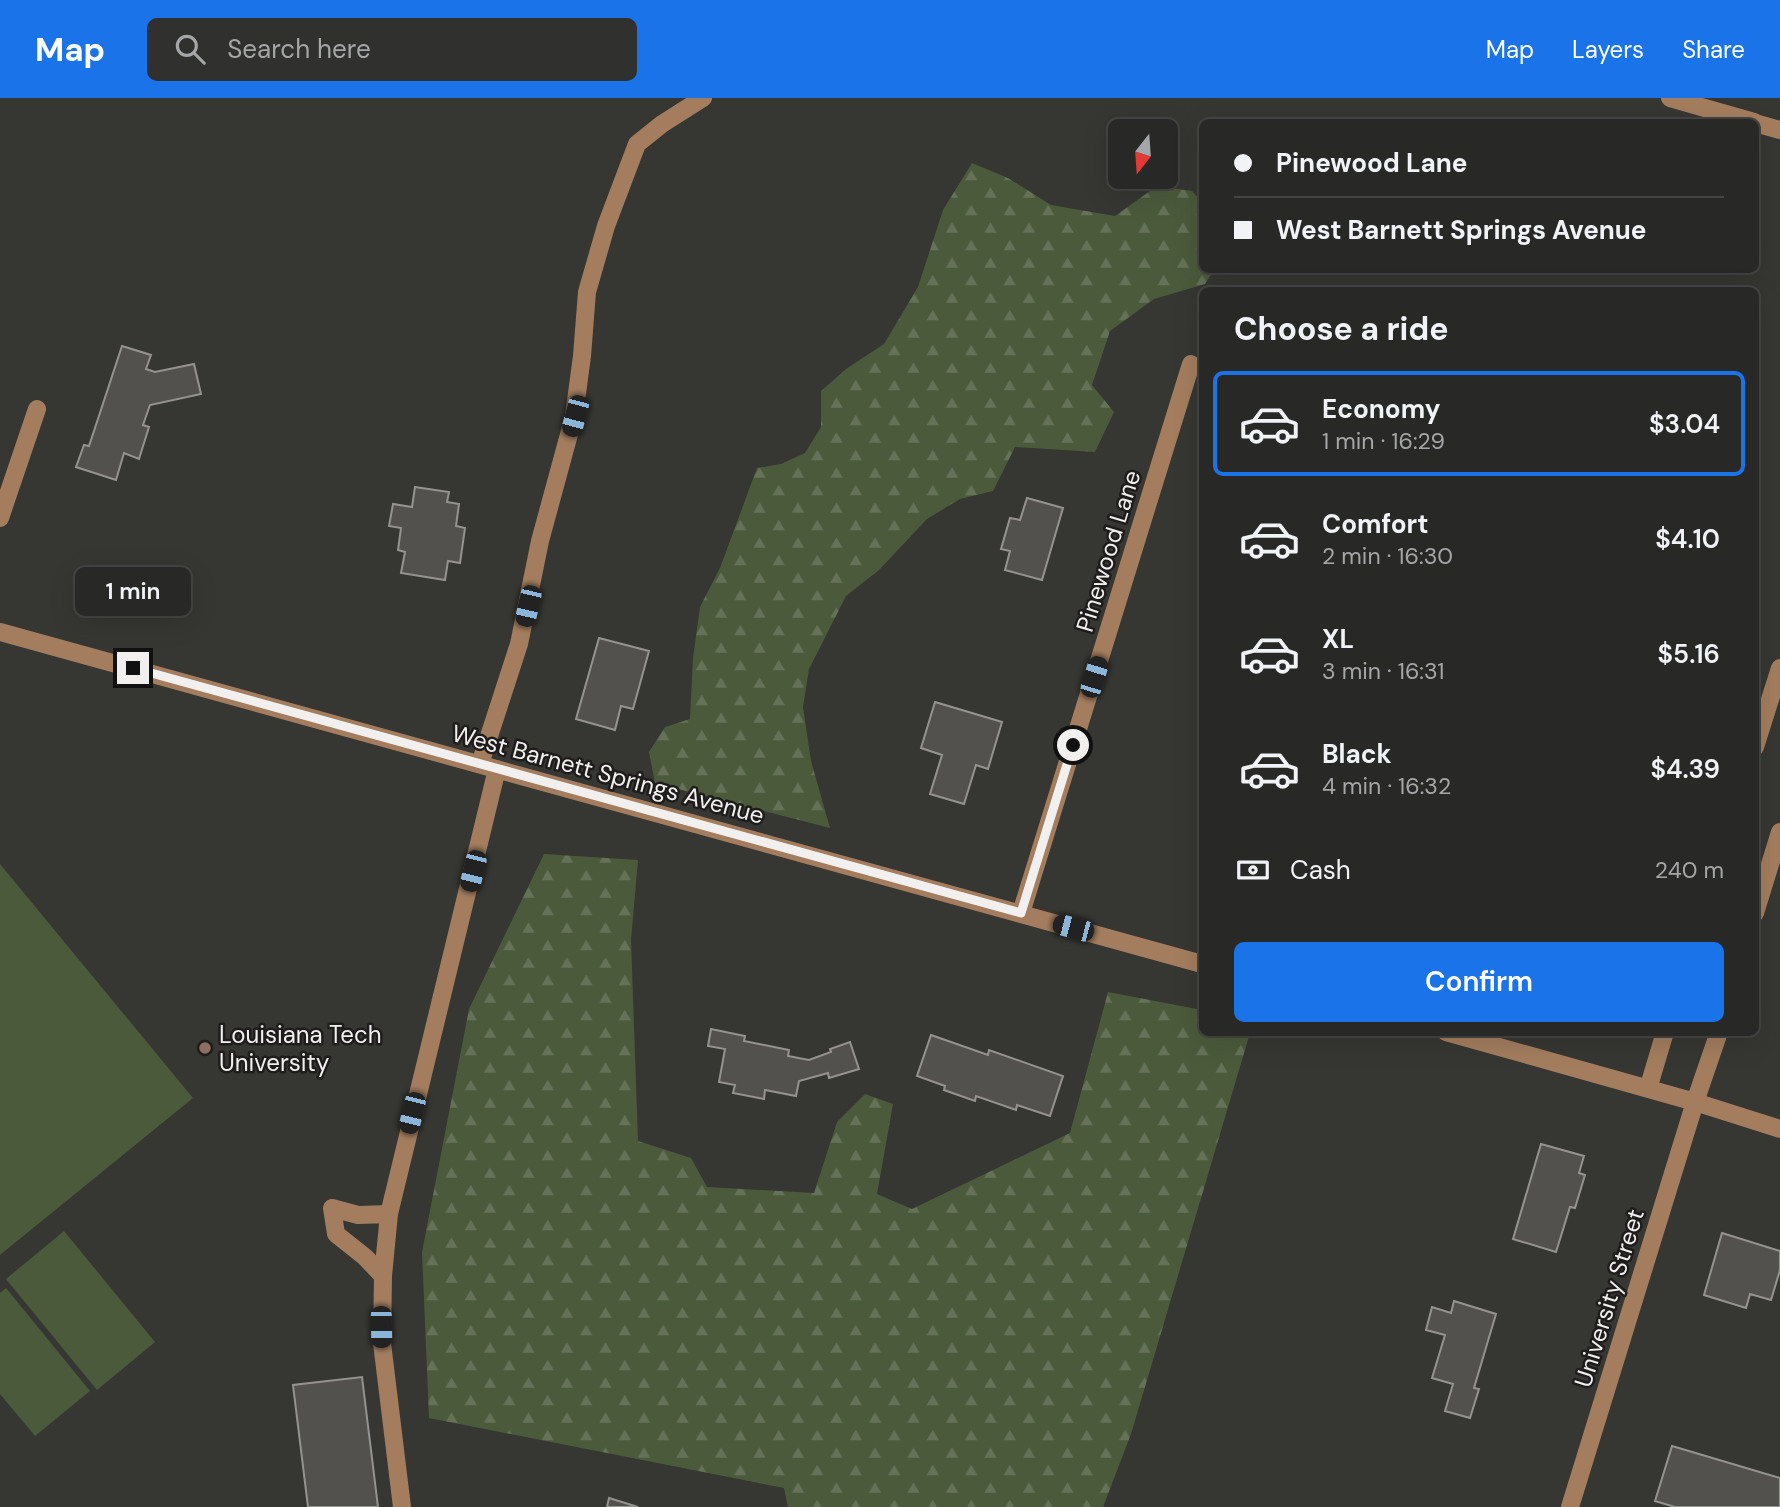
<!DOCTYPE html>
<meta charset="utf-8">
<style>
body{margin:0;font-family:"DM Sans",sans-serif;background:#30302e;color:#f1f3f6;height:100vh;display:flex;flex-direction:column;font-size:26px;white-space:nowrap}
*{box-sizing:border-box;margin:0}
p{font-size:23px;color:#a5a6a7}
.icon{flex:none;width:38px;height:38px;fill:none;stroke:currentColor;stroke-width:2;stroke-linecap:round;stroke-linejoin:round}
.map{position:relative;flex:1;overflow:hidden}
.side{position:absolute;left:1199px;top:189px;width:560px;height:749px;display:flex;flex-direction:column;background:#282826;border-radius:10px;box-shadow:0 7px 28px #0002,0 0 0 2px #444443}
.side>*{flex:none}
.hud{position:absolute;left:1199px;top:21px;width:560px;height:154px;border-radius:10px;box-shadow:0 7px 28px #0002,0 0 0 2px #444443;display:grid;align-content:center;height:154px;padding:0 35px;background:#282826}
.needle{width:46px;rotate:197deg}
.controls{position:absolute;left:1108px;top:21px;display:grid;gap:14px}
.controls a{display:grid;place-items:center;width:70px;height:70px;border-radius:10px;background:#282826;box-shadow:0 7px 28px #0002,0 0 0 2px #444443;font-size:35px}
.end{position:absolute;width:32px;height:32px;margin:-16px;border:9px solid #f1f0ee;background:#111;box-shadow:0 0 0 4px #111}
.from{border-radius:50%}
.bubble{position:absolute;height:49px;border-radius:10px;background:#282826;box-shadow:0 7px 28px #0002,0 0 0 2px #444443;font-size:23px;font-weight:600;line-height:49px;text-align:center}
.car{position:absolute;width:21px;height:42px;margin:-21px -10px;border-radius:9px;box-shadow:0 0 5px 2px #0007;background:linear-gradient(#222 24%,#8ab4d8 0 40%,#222 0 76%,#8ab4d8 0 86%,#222 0)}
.hud b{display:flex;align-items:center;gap:24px;height:66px;font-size:26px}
.hud b+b{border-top:2px solid #444443}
.hud i{width:18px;height:18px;background:#f1f3f6}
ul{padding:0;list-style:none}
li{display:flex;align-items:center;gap:21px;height:105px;margin:0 14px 10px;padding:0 21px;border:4px solid transparent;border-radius:10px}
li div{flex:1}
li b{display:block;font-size:26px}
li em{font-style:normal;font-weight:600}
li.selected{border-color:#1a73e8}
li>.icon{width:63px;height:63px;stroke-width:1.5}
h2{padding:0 35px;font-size:32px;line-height:84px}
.pay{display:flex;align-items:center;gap:18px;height:77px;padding:0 35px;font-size:26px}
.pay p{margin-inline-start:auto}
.button{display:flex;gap:14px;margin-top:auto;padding:14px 35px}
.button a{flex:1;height:80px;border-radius:10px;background:#1a73e8;color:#fff;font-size:28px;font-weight:600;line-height:80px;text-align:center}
header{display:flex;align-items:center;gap:42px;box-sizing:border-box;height:98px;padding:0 35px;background:#1a73e8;color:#fff}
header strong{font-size:33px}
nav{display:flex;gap:38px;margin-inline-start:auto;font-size:24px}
.search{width:490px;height:63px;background:#30302e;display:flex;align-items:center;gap:18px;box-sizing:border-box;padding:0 24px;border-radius:10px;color:#a5a6a7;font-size:26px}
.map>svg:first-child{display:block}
</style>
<header>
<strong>Map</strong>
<div class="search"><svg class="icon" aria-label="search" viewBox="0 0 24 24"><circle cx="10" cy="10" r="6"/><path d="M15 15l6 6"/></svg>Search here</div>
<nav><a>Map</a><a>Layers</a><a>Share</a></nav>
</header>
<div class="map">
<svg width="1780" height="1409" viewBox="0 0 1780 1409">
<defs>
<pattern id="forest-firs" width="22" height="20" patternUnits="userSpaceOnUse" patternTransform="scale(1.75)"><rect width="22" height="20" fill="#4b5a3b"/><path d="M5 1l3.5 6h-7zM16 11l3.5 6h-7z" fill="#657258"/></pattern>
</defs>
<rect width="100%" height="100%" fill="#363632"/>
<path fill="url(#forest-firs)" d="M 972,65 L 1008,80 L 1051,107 L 1115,118 L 1157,88 L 1192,93 L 1202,104 L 1202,172 L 1214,172 L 1205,186 L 1154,201 L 1110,233 L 1092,287 L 1114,314 L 1095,354 L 1015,349 L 993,393 L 960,401 L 927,421 L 879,472 L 846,498 L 809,571 L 803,609 L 811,663 L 830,730 L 655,685 L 649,654 L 665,629 L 690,621 L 693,560 L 700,509 L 720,470 L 757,370 L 781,366 L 805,355 L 821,329 L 821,293 L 846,271 L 884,246 L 918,189 L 943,112 Z
M 544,756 L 638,762 L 631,842 L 638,1043 L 691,1060 L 707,1089 L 814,1095 L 837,1024 L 865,996 L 893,1006 L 877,1096 L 912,1111 L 1070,1035 L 1108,894 L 1202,912 L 1202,934 L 1250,935 L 1131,1336 L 1103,1409 L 788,1409 L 784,1390 L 429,1320 L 422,1154 L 469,911 Z"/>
<path fill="#4b5a3b" d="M 0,766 L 193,1000 L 0,1157 Z
M 64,1133 L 155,1244 L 97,1292 L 6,1181 Z
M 6,1190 L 90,1293 L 35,1338 L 0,1296 L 0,1195 Z"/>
<path fill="#52514e" stroke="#94938f" stroke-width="2" d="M 122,248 L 151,257 L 146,271 L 155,274 L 194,266 L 201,296 L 150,307 L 143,327 L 149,329 L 139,361 L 124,355 L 116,382 L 76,369 L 84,347 L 89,348 Z
M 415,389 L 449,394 L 447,404 L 459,406 L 456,428 L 465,430 L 460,465 L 448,463 L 445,482 L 401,475 L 405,454 L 398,452 L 401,430 L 389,428 L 393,406 L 412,409 Z
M 1027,400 L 1063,410 L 1042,482 L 1005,472 L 1010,453 L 1001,451 L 1010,420 L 1020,422 Z
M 599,540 L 649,553 L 633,611 L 621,608 L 615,632 L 576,621 Z
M 935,604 L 1002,624 L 988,671 L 976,667 L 964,706 L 930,696 L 942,657 L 921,650 Z
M 711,931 L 745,938 L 744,943 L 789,952 L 788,958 L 809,962 L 831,954 L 830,951 L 850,944 L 859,971 L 829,980 L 828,975 L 799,983 L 796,998 L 765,992 L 764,1001 L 733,995 L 735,987 L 719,984 L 725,951 L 708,948 Z
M 931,937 L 988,957 L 989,952 L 1063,978 L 1050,1018 L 1017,1007 L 1016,1012 L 976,998 L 975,1003 L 944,992 L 945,988 L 917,978 Z
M 1541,1046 L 1584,1058 L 1579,1075 L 1585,1077 L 1575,1110 L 1570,1109 L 1556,1154 L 1513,1141 Z
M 1722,1135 L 1780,1153 L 1780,1172 L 1771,1202 L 1750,1196 L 1746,1210 L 1704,1197 Z
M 1454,1203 L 1496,1216 L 1474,1290 L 1479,1291 L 1470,1320 L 1445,1313 L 1453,1286 L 1432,1280 L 1445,1237 L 1426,1232 L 1432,1209 L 1451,1215 Z
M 362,1279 L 378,1409 L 308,1409 L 293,1287 Z
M 1672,1348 L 1780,1380 L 1780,1409 L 1675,1409 L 1655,1403 Z
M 609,1400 L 638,1409 L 607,1409 Z"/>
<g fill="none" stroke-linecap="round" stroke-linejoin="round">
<path stroke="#a37d5e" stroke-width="18" d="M 1670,0 L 1754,24
M 1755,25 L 1780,32
M 0,420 L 37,311
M 0,534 L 1202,866
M 1755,649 L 1780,570
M 480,666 L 519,546 L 540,443 L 574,318 L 582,258 L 587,194 L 606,128 L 637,46 L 662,26 L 703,0
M 1021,815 L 1191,266
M 1755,815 L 1780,734
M 1446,934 L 1695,1004 L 1780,1031
M 1648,991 L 1665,934
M 383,1178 L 365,1159 L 336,1136 L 332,1110 L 358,1117 L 389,1116
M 402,1409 L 382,1245 L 383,1178 L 389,1116 L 497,671
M 1570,1409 L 1695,1004 L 1719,934"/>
</g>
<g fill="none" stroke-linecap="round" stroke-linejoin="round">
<path stroke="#f1f0ee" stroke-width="9" d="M 133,570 L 1021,815 L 1073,647"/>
</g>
<circle fill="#8d6e63" stroke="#1e1d1c" stroke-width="2.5" cx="205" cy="950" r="7"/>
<g text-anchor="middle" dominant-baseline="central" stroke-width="5" stroke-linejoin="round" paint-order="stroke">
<g font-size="24" fill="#f1f0ee" stroke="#1e1d1c">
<text transform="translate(1108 453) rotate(-73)">Pinewood Lane</text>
<text transform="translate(608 676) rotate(15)">West Barnett Springs Avenue</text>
<text transform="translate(1609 1200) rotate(-73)">University Street</text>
</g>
<g font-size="24" fill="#f1f0ee" stroke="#1e1d1c" text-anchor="start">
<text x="219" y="936">Louisiana Tech<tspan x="219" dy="28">University</tspan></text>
</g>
</g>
</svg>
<div class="controls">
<a><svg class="needle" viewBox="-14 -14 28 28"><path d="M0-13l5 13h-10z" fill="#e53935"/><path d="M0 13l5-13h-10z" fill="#a5a6a7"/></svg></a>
</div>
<i class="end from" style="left:1073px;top:647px"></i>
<i class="end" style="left:133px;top:570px"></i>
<div class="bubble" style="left:75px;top:469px;width:116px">1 min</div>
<i class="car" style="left:575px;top:318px;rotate:195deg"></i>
<i class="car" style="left:528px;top:508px;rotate:193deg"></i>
<i class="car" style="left:1094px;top:579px;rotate:17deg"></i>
<i class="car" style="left:473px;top:773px;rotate:194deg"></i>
<i class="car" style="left:1073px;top:830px;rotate:285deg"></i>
<i class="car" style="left:412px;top:1015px;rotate:194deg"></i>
<i class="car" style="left:381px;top:1229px;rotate:179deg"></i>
<div class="hud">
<b><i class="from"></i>Pinewood Lane</b>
<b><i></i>West Barnett Springs Avenue</b>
</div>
<section class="side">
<h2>Choose a ride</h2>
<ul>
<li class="selected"><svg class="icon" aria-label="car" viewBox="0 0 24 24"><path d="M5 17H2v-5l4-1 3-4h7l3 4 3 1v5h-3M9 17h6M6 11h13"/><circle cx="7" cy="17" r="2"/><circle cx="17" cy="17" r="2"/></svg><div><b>Economy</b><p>1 min · 16:29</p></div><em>$3.04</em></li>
<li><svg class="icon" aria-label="car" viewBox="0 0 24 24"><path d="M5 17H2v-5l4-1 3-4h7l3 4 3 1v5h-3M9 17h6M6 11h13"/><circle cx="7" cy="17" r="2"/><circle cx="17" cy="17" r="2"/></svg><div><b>Comfort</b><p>2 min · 16:30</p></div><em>$4.10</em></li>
<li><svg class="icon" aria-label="car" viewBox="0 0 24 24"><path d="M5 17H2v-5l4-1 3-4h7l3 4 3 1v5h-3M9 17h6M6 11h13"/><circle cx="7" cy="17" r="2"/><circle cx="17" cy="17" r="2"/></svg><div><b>XL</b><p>3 min · 16:31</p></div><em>$5.16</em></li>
<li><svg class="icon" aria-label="car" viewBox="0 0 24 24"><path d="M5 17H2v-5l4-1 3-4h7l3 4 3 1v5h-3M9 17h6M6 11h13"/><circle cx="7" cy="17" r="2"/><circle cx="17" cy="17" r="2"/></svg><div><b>Black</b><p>4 min · 16:32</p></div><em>$4.39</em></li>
</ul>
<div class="pay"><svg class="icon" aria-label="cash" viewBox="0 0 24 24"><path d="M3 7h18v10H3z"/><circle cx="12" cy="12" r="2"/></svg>Cash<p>240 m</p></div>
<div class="button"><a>Confirm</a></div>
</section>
</div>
